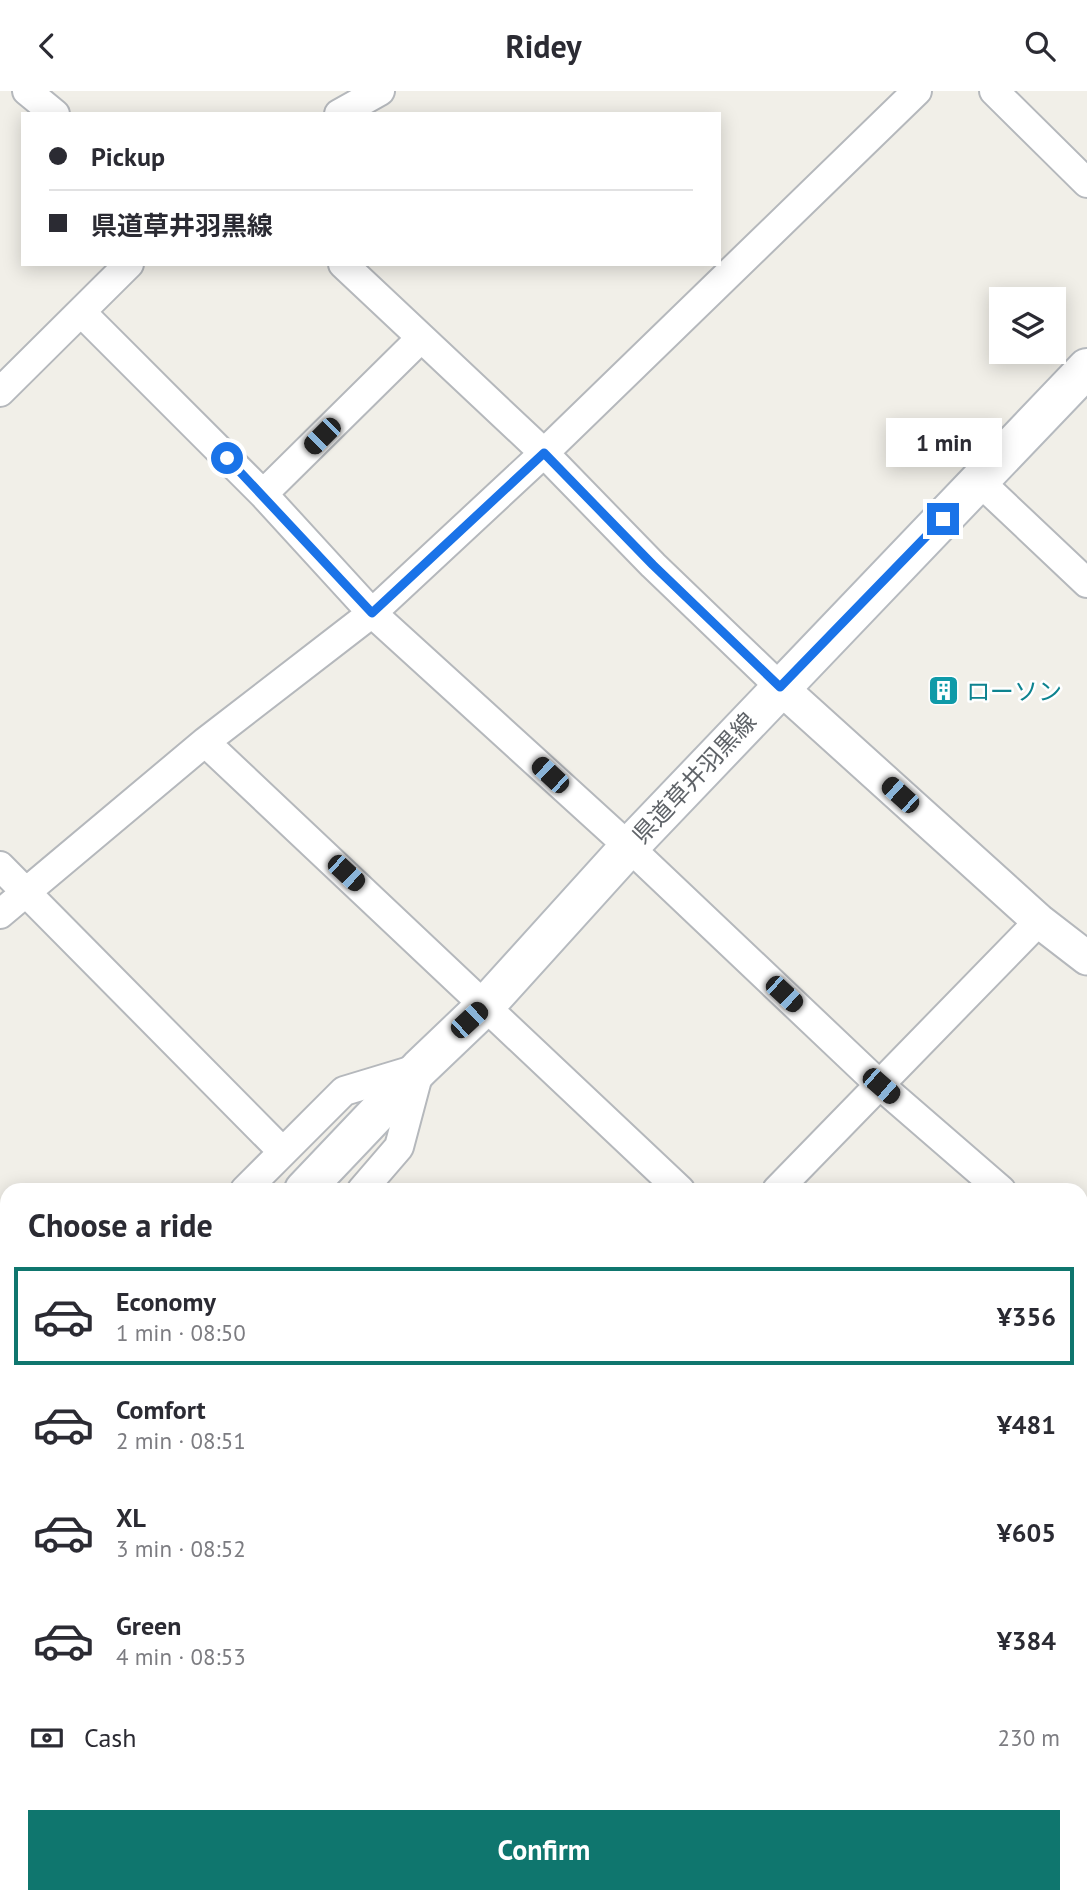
<!DOCTYPE html>
<meta charset="utf-8">
<style>
body{margin:0;font-family:"PT Sans","Noto Sans JP",sans-serif;background:#f7f7f7;color:#2b2b33;height:100vh;display:flex;flex-direction:column;font-size:26px;white-space:nowrap}
*{box-sizing:border-box;margin:0}
p{font-size:23px;color:#7c7c81}
.icon{flex:none;width:38px;height:38px;fill:none;stroke:currentColor;stroke-width:2;stroke-linecap:round;stroke-linejoin:round}
.map{position:relative;flex:1;overflow:hidden}
.drawer{position:absolute;left:0px;top:1092px;width:1088px;height:721px;display:flex;flex-direction:column;background:#fff;border-radius:21px 21px 0 0;box-shadow:0 4px 18px #0003}
.drawer>*{flex:none}
.banner{position:absolute;left:21px;top:21px;width:700px;height:154px;border-radius:0px;box-shadow:0 4px 18px #0003;display:grid;align-content:center;height:154px;padding:0 28px;background:#fff}
.fabs{position:absolute;left:989px;top:196px;display:grid;gap:14px}
.fabs a{display:grid;place-items:center;width:77px;height:77px;border-radius:0px;background:#fff;box-shadow:0 4px 18px #0003;font-size:35px}
.end{position:absolute;width:32px;height:32px;margin:-16px;border:9px solid #1a73e8;background:#fff;box-shadow:0 0 0 4px #fff}
.from{border-radius:50%}
.bubble{position:absolute;height:49px;border-radius:0px;background:#fff;box-shadow:0 4px 18px #0003;font-size:23px;font-weight:800;line-height:49px;text-align:center}
.car{position:absolute;width:21px;height:42px;margin:-21px -10px;border-radius:9px;box-shadow:0 0 5px 2px #0007;background:linear-gradient(#222 24%,#8ab4d8 0 40%,#222 0 76%,#8ab4d8 0 86%,#222 0)}
.banner b{display:flex;align-items:center;gap:24px;height:66px;font-size:26px}
.banner b+b{border-top:2px solid #e1e1e2}
.banner i{width:18px;height:18px;background:#2b2b33}
ul{padding:0;list-style:none}
li{display:flex;align-items:center;gap:21px;height:98px;margin:0 14px 10px;padding:0 14px;border:4px solid transparent;border-radius:0px}
li div{flex:1}
li b{display:block;font-size:26px}
li em{font-style:normal;font-weight:800}
li.on{border-color:#0f766e}
li>.icon{width:63px;height:63px;stroke-width:1.5}
h2{padding:0 28px;font-size:32px;line-height:84px}
.pay{display:flex;align-items:center;gap:18px;height:77px;padding:0 28px;font-size:26px}
.pay p{margin-inline-start:auto}
.primary-button{display:flex;gap:14px;margin-top:auto;padding:14px 28px}
.primary-button a{flex:1;height:80px;border-radius:0px;background:#0f766e;color:#fff;font-size:28px;font-weight:800;line-height:80px;text-align:center}
header{display:flex;justify-content:space-between;align-items:center;height:91px;padding:0 28px;background:#fff;font-size:32px;font-weight:800}
.map>svg:first-child{display:block}
</style>
<header><svg class="icon" aria-label="back" viewBox="0 0 24 24"><path d="M15 5l-7 7 7 7"/></svg>Ridey<svg class="icon" aria-label="search" viewBox="0 0 24 24"><circle cx="10" cy="10" r="6"/><path d="M15 15l6 6"/></svg></header>
<div class="map">
<svg width="1087" height="1813" viewBox="0 0 1087 1813">
<rect width="100%" height="100%" fill="#f1efe8"/>
<g fill="none" stroke-linecap="round" stroke-linejoin="round">
<path stroke="#aadaff" stroke-width="52" d="M 0,1261 L 7,1269
M 186,1806 L 186,1813"/>
<path stroke="#ccccc8" stroke-width="28" stroke-dasharray="28 14" stroke-linecap="butt" d="M 0,1480 L 7,1484"/>
<defs>
<path id="minor" d="M 27,0 L 55,23
M 994,0 L 1087,92
M 339,23 L 380,0
M 343,173 L 544,362 L 653,474 L 780,596
M 82,222 L 263,403 L 372,522 L 629,756 L 881,995 L 1001,1099
M 0,301 L 129,173
M 979,390 L 1087,492
M 263,403 L 420,248
M 205,651 L 680,1099
M 0,775 L 282,1060
M 0,823 L 205,651 L 372,522 L 544,362 L 917,0
M 245,1099 L 344,1000 L 420,977 L 399,1056 L 362,1099
M 777,1099 L 1039,830
M 1082,1168 L 1087,1173
M 0,1211 L 7,1222
M 1082,1350 L 1087,1342
M 0,1380 L 7,1372
M 1082,1488 L 1087,1494
M 1082,1782 L 1087,1770
M 500,1806 L 511,1813
M 753,1806 L 762,1813
M 0,1812 L 9,1806
M 921,1813 L 924,1806
M 1068,1813 L 1071,1806"/>
<path id="tertiary" d="M 780,596 L 1039,830 L 1087,867
M 1082,1646 L 1087,1645
M 0,1726 L 7,1736
M 59,1806 L 65,1813
M 467,1813 L 487,1806"/>
<path id="secondary" d="M 304,1099 L 420,977 L 486,914 L 629,756 L 1087,277
M 0,1447 L 7,1437"/>
</defs>
<use href="#minor" stroke="#b5b8bc" stroke-width="32"/>
<use href="#tertiary" stroke="#b5b8bc" stroke-width="37"/>
<use href="#secondary" stroke="#b6babf" stroke-width="42"/>
<use href="#minor" stroke="#fff" stroke-width="28"/>
<use href="#tertiary" stroke="#fff" stroke-width="33"/>
<use href="#secondary" stroke="#fff" stroke-width="38"/>
<defs>
<path id="rail" d="M 0,1508 L 7,1512
M 0,1527 L 7,1531
M 427,1806 L 437,1813
M 454,1806 L 464,1813"/>
</defs>
<use href="#rail" stroke="#b6b7b8" stroke-width="8"/>
<use href="#rail" stroke="#fff" stroke-width="5" stroke-dasharray="16" stroke-linecap="butt"/>
</g>
<g fill="none" stroke-linecap="round" stroke-linejoin="round">
<path stroke="#1a73e8" stroke-width="9" d="M 227,367 L 372,522 L 544,362 L 653,474 L 780,596 L 943,428"/>
</g>
<defs>
<symbol id="building-square" viewBox="-11 -11 22 22"><rect x="-9" y="-9" width="18" height="18" rx="4" fill="#0f9aa8" stroke="#fff"/><path d="M-4-6H4V6H1V3H-1V6H-4ZM-2.5-4.3h1.7v1.8h-1.7ZM.8-4.3h1.7v1.8H.8ZM-2.5-1h1.7V.8h-1.7ZM.8-1h1.7V.8H.8Z" fill="#fff"/></symbol>
</defs>
<g fill-rule="evenodd">
<use href="#building-square" x="926" y="582" width="35" height="35"/>
</g>
<g text-anchor="middle" dominant-baseline="central" stroke-width="5" stroke-linejoin="round" paint-order="stroke">
<g font-size="24" fill="#0d838f" stroke="#fff" text-anchor="start">
<text x="966" y="600">ローソン</text>
</g>
<g font-size="24" fill="#5f6368" stroke="#fff">
<text transform="translate(694 687) rotate(-47)">県道草井羽黒線</text>
</g>
</g>
</svg>
<div class="fabs">
<a><svg class="icon" aria-label="layers" viewBox="0 0 24 24"><path d="M12 4l9 5-9 5-9-5zM3 14l9 5 9-5"/></svg></a>
</div>
<i class="end from" style="left:227px;top:367px"></i>
<i class="end" style="left:943px;top:428px"></i>
<div class="bubble" style="left:886px;top:327px;width:116px">1 min</div>
<i class="car" style="left:322px;top:345px;rotate:225deg"></i>
<i class="car" style="left:550px;top:684px;rotate:313deg"></i>
<i class="car" style="left:900px;top:704px;rotate:312deg"></i>
<i class="car" style="left:346px;top:782px;rotate:133deg"></i>
<i class="car" style="left:784px;top:903px;rotate:133deg"></i>
<i class="car" style="left:469px;top:929px;rotate:47deg"></i>
<i class="car" style="left:881px;top:995px;rotate:131deg"></i>
<div class="banner">
<b><i class="from"></i>Pickup</b>
<b><i></i>県道草井羽黒線</b>
</div>
<section class="drawer">
<h2>Choose a ride</h2>
<ul>
<li class="on"><svg class="icon" aria-label="car" viewBox="0 0 24 24"><path d="M5 17H2v-5l4-1 3-4h7l3 4 3 1v5h-3M9 17h6M6 11h13"/><circle cx="7" cy="17" r="2"/><circle cx="17" cy="17" r="2"/></svg><div><b>Economy</b><p>1 min · 08:50</p></div><em>¥356</em></li>
<li><svg class="icon" aria-label="car" viewBox="0 0 24 24"><path d="M5 17H2v-5l4-1 3-4h7l3 4 3 1v5h-3M9 17h6M6 11h13"/><circle cx="7" cy="17" r="2"/><circle cx="17" cy="17" r="2"/></svg><div><b>Comfort</b><p>2 min · 08:51</p></div><em>¥481</em></li>
<li><svg class="icon" aria-label="car" viewBox="0 0 24 24"><path d="M5 17H2v-5l4-1 3-4h7l3 4 3 1v5h-3M9 17h6M6 11h13"/><circle cx="7" cy="17" r="2"/><circle cx="17" cy="17" r="2"/></svg><div><b>XL</b><p>3 min · 08:52</p></div><em>¥605</em></li>
<li><svg class="icon" aria-label="car" viewBox="0 0 24 24"><path d="M5 17H2v-5l4-1 3-4h7l3 4 3 1v5h-3M9 17h6M6 11h13"/><circle cx="7" cy="17" r="2"/><circle cx="17" cy="17" r="2"/></svg><div><b>Green</b><p>4 min · 08:53</p></div><em>¥384</em></li>
</ul>
<div class="pay"><svg class="icon" aria-label="cash" viewBox="0 0 24 24"><path d="M3 7h18v10H3z"/><circle cx="12" cy="12" r="2"/></svg>Cash<p>230 m</p></div>
<div class="primary-button"><a>Confirm</a></div>
</section>
</div>
